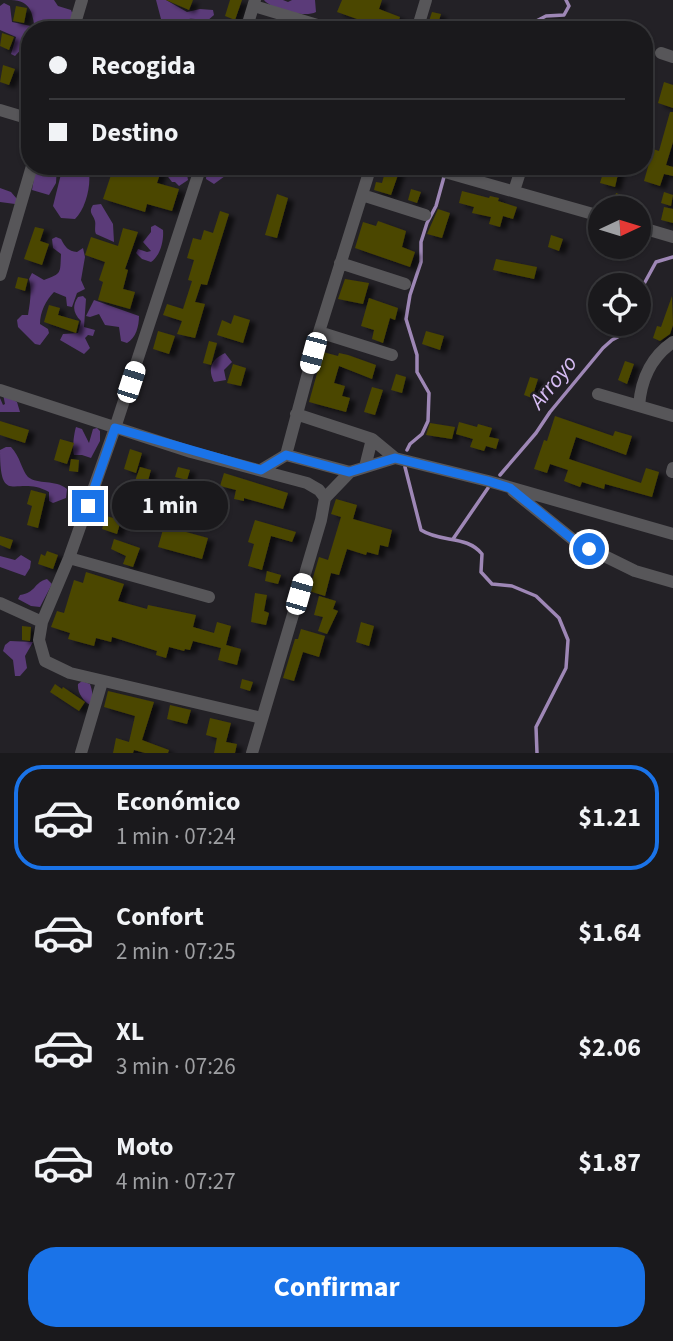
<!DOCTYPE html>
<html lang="es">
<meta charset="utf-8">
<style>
body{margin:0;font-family:"Source Sans 3",sans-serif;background:#232225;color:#f1f3f6;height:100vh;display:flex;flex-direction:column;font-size:26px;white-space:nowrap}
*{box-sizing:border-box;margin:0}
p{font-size:23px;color:#9fa0a3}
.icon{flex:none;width:38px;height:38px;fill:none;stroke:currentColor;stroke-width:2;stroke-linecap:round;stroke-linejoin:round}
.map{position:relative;height:753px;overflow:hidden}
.panel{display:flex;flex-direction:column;background:#1a191c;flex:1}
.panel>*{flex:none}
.hud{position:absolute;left:21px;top:21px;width:632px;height:154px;border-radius:28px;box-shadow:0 2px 5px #0004,0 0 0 2px #38383b;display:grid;align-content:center;height:154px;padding:0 28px;background:#1a191c}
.needle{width:46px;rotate:86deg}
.controls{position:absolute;left:588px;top:196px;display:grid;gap:14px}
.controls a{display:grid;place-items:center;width:63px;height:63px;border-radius:50%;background:#1a191c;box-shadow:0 2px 5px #0004,0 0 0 2px #38383b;font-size:35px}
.end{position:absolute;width:32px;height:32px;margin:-16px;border:9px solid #1a73e8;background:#fff;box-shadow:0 0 0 4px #fff}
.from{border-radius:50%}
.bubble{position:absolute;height:49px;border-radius:24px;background:#1a191c;box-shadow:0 2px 5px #0004,0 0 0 2px #38383b;font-size:23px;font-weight:700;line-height:49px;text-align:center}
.car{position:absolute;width:21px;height:42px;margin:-21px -10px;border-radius:9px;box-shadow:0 0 5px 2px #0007;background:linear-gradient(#fff 24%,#345 0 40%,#fff 0 76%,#345 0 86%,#fff 0)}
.hud b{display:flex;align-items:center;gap:24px;height:66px;font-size:26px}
.hud b+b{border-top:2px solid #38383b}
.hud i{width:18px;height:18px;background:#f1f3f6}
ul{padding:12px 0 0;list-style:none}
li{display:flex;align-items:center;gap:21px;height:105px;margin:0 14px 10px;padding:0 14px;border:4px solid transparent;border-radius:28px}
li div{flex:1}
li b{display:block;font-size:26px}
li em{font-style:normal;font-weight:700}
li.selected{border-color:#1a73e8}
li>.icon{width:63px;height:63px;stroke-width:1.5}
.primary-button{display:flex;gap:14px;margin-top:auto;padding:14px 28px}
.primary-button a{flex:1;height:80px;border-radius:28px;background:#1a73e8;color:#fff;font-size:28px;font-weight:700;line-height:80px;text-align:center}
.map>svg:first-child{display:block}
</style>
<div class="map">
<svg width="673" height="753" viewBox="0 0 673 753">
<defs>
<filter id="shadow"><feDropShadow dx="6" dy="3.5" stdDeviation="2" flood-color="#0009"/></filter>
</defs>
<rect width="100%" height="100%" fill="#232126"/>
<path fill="#5b3b79" d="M 11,0 L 54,0 L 58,6 L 71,10 L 73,15 L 69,30 L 35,29 C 32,12 31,1 11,0 Z
M 156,0 L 166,0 L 187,12 L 200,9 L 213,10 L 214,15 L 207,21 C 200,21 195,18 189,19 C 177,21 171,29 161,19 Z
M 264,0 L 283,0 L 288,2 L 292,0 L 315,0 L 316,12 C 305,18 272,10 264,0 Z
M 4,3 L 10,6 L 12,22 L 31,26 L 26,44 L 15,56 L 11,54 L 16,37 L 0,30 L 0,6 Z
M 36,166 L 57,166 L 56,183 L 49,195 L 32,190 Z
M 63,166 L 78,166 L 89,173 C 91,187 85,210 75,219 L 61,218 L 53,206 Z
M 152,166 L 169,166 L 187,174 L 188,180 L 179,186 L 175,182 L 172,182 L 162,169 Z
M 207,166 L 229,166 L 225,176 L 214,184 L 206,179 Z
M 0,188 L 11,192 L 17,199 L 15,204 L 0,202 Z
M 101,204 L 113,224 L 114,242 L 96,234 C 94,230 96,225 95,221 C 93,214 88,213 93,205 Z
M 155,225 L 163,230 C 164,241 160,256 151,262 L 142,259 L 136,253 L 138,249 L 147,252 L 151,251 L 143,242 L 151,232 L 151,227 Z
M 56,237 L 61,239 C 65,247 68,251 77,252 L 83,248 L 85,257 L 81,280 L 85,289 L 77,293 L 72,307 L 67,306 L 66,297 L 54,292 C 46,300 40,312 40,324 L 48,329 L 49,333 L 40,345 L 35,344 L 18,327 L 17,320 L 22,315 L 28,315 C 30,302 32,292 29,279 L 32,273 L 44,280 C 62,273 60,274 61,254 L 53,248 L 52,239 Z
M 78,297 L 83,296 L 86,299 L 84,327 L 95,330 L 93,336 L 88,335 L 85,338 L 90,348 L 84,354 L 60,340 L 63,334 L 78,333 L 81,321 C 73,313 72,306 78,297 Z
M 94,300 L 139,316 C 139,326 136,338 127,343 L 121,341 L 119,327 L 105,325 L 99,314 L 90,317 L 86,316 Z
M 225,353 L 232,362 L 224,370 L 226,380 L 214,382 C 207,368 212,359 225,353 Z
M 3,394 L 17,402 L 20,412 L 0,412 L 0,398 L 3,405 L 5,404 Z
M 76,427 L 82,429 L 89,443 L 93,429 L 97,428 L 100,431 L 100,441 L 91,458 L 82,455 L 74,455 C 72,449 74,433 76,427 Z
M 6,447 L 11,447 C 20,456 22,471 28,477 C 38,485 55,479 67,489 L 66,498 L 53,503 L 49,501 L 49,492 C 16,474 0,509 0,450 Z
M 21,555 L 31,561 L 30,568 L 25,576 L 0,567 L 0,556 L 15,560 Z
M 47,579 L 52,584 L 40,607 L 31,606 L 18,599 L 20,595 C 36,593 34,582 47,579 Z
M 10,641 L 33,642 L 25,656 L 27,668 L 20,676 L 15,676 L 13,660 L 3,651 L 5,645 Z
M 82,681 L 90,684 C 93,692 93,698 90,705 C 83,701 77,692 78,684 Z"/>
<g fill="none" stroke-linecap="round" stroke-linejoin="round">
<path stroke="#9e87b6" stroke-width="3.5" d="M 519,30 L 546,16 L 564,15 L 569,6 L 566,0
M 407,450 L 410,444 L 422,434 L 428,421 L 429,393 L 417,372 L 417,355 L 406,319 L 410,295 L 421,262 L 421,242 L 427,223 L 436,206 L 447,166
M 405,467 L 421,530 C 441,543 467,535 482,554 L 481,572 L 492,584 L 512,586 L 536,596 L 559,618 L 568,640 L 566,668 L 536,727 L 537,753
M 500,475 L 536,433 L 550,412 L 603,348 L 612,340 L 644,323 L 639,293 L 656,262 L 673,257
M 453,539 L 488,488"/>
</g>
<path fill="#4c4600" filter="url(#shadow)" d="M 166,0 L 193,0 L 189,10 Z
M 230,0 L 242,0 L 235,20 L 225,16 Z
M 342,0 L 382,0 L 379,9 L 400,17 L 396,30 L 377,26 L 337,12 Z
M 16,6 L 27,8 L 24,23 L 13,21 Z
M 432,12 L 441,14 L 436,30 L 426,30 Z
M 2,33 L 14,37 L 9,50 L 0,46 Z
M 3,65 L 15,69 L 9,85 L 0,82 Z
M 664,82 L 673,85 L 673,108 L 658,103 Z
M 670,112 L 673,112 L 673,142 L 666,165 L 673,167 L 673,176 L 664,174 L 660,186 L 644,181 L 653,149 L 659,151 Z
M 114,166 L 129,166 L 138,170 L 139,166 L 148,166 L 161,171 L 157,183 L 179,189 L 172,211 L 147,204 L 145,212 L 103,199 Z
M 605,166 L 620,166 L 615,187 L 600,183 Z
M 386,168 L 399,172 L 391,195 L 374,190 L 376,182 L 382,183 Z
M 411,189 L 421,192 L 417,203 L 408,200 Z
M 462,191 L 489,198 L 490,196 L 499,198 L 498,201 L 517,207 L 513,219 L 503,216 L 500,227 L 489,224 L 491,217 L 472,213 L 474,207 L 459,203 Z
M 664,192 L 673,195 L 671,206 L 661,203 Z
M 616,193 L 627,197 L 624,207 L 613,204 Z
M 277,194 L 288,198 L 277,238 L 265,235 Z
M 664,207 L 673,209 L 673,223 L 661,220 Z
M 438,209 L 450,213 L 442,238 L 427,234 Z
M 220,211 L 229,214 L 207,285 L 201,284 L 195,302 L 205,304 L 195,338 L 177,334 L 182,321 L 163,315 L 167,304 L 183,309 L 192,281 L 188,280 L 194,260 L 187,258 L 193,238 L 201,240 L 204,230 L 213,233 Z
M 378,221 L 406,231 L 402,247 L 415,252 L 410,267 L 355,248 L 363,222 L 376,226 Z
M 35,227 L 44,229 L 40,241 L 49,244 L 42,265 L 24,259 Z
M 123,228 L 138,232 L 125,269 L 128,270 L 123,289 L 135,292 L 130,309 L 98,300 L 103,282 L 99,280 L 105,262 L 85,255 L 91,237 L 118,246 Z
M 551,235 L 563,239 L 559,251 L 548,247 Z
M 496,259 L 537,267 L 534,279 L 493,270 Z
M 18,277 L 28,279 L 25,291 L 15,288 Z
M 345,279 L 369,283 L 363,304 L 338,299 Z
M 672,296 L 673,325 L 670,334 L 660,341 L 653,338 L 657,326 L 661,327 Z
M 369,298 L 398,308 L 395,320 L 390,318 L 383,343 L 372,339 L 374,330 L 361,326 Z
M 49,305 L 60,308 L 58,315 L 79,321 L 76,333 L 44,322 Z
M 234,315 L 250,320 L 243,343 L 217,335 L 222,320 L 231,324 Z
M 158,331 L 175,336 L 169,354 L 153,349 Z
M 426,331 L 444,336 L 440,350 L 422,344 Z
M 209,341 L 217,343 L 211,365 L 203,363 Z
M 323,352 L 338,356 L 339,353 L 348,355 L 376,365 L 372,379 L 339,366 L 334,383 L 345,386 L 342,396 L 350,398 L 346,412 L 309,402 Z
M 625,361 L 634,364 L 627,384 L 618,380 Z
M 233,364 L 246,368 L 241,386 L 227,383 Z
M 396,374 L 406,377 L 402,393 L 391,390 Z
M 530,377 L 538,379 L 532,398 L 524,395 Z
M 372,387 L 383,390 L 375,415 L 364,412 Z
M 555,416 L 613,436 L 615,431 L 632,436 L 626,455 L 576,437 L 569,459 L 641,483 L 646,468 L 659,472 L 652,497 L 605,484 L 604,489 L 582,482 L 580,487 L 564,481 L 568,470 L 550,464 L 547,473 L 534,469 L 544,440 L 547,441 Z
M 0,421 L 29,430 L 25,443 L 0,435 Z
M 459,422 L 477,427 L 478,424 L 492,428 L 489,437 L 499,439 L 496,449 L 486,446 L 484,451 L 470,447 L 473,439 L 456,434 Z
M 430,423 L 455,427 L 452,439 L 426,435 Z
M 60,439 L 74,443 L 67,464 L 54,460 Z
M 130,449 L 142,453 L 136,473 L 124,469 Z
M 71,459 L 79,460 L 78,472 L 69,471 Z
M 140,467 L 151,470 L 147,484 L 135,481 Z
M 178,467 L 190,470 L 187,480 L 175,477 Z
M 224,473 L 288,493 L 283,509 L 244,498 L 244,501 L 234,499 L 236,490 L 220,486 Z
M 201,480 L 213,484 L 208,499 L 196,495 Z
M 157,488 L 169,491 L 166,504 L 154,500 Z
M 31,490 L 46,494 L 38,528 L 27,525 L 32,506 L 27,504 Z
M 336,499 L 357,505 L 353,519 L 392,530 L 388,547 L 380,545 L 378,555 L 367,552 L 366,555 L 347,549 L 339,575 L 331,573 L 325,596 L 309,591 L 319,557 L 328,560 L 341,517 L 331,514 Z
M 106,516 L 121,520 L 117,534 L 102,529 Z
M 255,520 L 296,532 L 292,542 L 271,536 L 262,570 L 248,566 L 254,544 L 248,542 Z
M 164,526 L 208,538 L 202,559 L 158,547 Z
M 0,536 L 13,540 L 10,549 L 0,545 Z
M 114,539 L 140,548 L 133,567 L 123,564 L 126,556 L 111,549 Z
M 47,551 L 58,555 L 53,569 L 38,564 L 41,554 L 45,556 Z
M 267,571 L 281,575 L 278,584 L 265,581 Z
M 86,572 L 124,584 L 118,601 L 147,609 L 148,605 L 196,615 L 193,627 L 214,633 L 217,622 L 231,626 L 226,645 L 241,649 L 237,665 L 218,660 L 221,648 L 193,641 L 190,650 L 185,649 L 184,651 L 169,647 L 166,658 L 156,655 L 157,651 L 112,637 L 111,642 L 96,638 L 94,646 L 68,639 L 70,633 L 51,627 L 57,611 L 64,613 L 74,580 L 83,583 Z
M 255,593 L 267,595 L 264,611 L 269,613 L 266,625 L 251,622 Z
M 319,596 L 336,601 L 333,609 L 338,611 L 327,634 L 318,631 L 323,617 L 314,615 Z
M 361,622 L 374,626 L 369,646 L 356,642 Z
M 22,626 L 31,627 L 30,641 L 22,640 Z
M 301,629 L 325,636 L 319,657 L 303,652 L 294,681 L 283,678 L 295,639 L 298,639 Z
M 242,679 L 253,682 L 250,691 L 240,688 Z
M 55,684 L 62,689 L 63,687 L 85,702 L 79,711 L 50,692 Z
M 108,691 L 154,702 L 142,740 L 169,750 L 168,753 L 145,753 L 134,750 L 133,753 L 113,753 L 116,738 L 129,742 L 135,716 L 104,707 Z
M 170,705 L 191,710 L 187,724 L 167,719 Z
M 210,718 L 231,723 L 226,742 L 237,744 L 235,753 L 214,753 L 217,738 L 206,735 Z"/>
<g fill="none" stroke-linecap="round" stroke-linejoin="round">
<path stroke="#575659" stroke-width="12" d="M 254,6 L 334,30
M 73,30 L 82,0
M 246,30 L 255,0
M 417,30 L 426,0
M 661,53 L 673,57
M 0,110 L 30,119
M 201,166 L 115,428 L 69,558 L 42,622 L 39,640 L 45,661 L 70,673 L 262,718
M 424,166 L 600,216
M 514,191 L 522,166
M 362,195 L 425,215
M 639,227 L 673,237
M 340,263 L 405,284
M 0,275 L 32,166
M 319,332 L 392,355
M 0,390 L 191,452 L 307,483 L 319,490 L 325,498 L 321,520 L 252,753
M 598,394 L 673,416
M 639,406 C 641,379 651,357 673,342
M 296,414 L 372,439 L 395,458 L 488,481 L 673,534
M 286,455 L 350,472 L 395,458
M 365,467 L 372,439
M 261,470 L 286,455 L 319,332 L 371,166
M 672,472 L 673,468
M 513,491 L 576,542 L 635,571 L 673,582
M 325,498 L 350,472
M 69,558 L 209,597
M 0,603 L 42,622
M 81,753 L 102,682"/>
</g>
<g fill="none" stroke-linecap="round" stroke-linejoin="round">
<path stroke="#1a73e8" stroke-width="9" d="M 88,506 L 115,428 L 261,470 L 286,455 L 349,472 L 395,458 L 488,481 L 510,488 L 576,542 L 589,549"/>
</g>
<g text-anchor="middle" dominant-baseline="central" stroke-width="5" stroke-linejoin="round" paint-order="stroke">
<g font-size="23" font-style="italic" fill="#d7bdf4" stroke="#232126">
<text transform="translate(553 382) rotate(-51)">Arroyo</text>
</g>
</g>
</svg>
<div class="controls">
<a><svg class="needle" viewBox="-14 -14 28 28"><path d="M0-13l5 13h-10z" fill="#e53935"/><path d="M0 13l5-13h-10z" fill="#9fa0a3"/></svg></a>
<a><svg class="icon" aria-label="locate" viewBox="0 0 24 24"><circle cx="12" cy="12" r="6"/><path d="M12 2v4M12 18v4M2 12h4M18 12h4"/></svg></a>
</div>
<i class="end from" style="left:589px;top:549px"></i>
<i class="end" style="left:88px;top:506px"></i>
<div class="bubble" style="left:112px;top:481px;width:116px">1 min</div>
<i class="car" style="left:313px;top:353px;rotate:195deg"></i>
<i class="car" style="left:131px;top:382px;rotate:18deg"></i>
<i class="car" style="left:299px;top:594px;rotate:16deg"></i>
<div class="hud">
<b><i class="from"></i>Recogida</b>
<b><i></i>Destino</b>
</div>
</div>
<section class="panel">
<ul>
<li class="selected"><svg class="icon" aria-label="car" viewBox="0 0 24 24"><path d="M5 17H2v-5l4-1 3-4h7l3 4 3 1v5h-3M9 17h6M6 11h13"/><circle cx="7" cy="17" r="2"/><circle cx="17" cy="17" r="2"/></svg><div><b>Económico</b><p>1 min · 07:24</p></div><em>$1.21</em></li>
<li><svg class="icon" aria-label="car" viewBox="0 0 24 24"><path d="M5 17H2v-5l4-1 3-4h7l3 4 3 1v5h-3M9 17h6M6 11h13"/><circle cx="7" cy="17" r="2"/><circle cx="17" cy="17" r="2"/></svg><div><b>Confort</b><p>2 min · 07:25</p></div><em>$1.64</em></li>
<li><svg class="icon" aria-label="car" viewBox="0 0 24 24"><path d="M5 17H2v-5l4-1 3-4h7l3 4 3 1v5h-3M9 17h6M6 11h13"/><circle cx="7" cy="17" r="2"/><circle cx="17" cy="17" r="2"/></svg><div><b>XL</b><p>3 min · 07:26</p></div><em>$2.06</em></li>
<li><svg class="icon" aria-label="car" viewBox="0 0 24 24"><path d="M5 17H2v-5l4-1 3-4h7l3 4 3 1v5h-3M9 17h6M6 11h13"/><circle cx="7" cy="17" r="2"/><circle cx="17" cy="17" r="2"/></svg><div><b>Moto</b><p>4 min · 07:27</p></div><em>$1.87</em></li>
</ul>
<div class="primary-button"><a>Confirmar</a></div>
</section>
